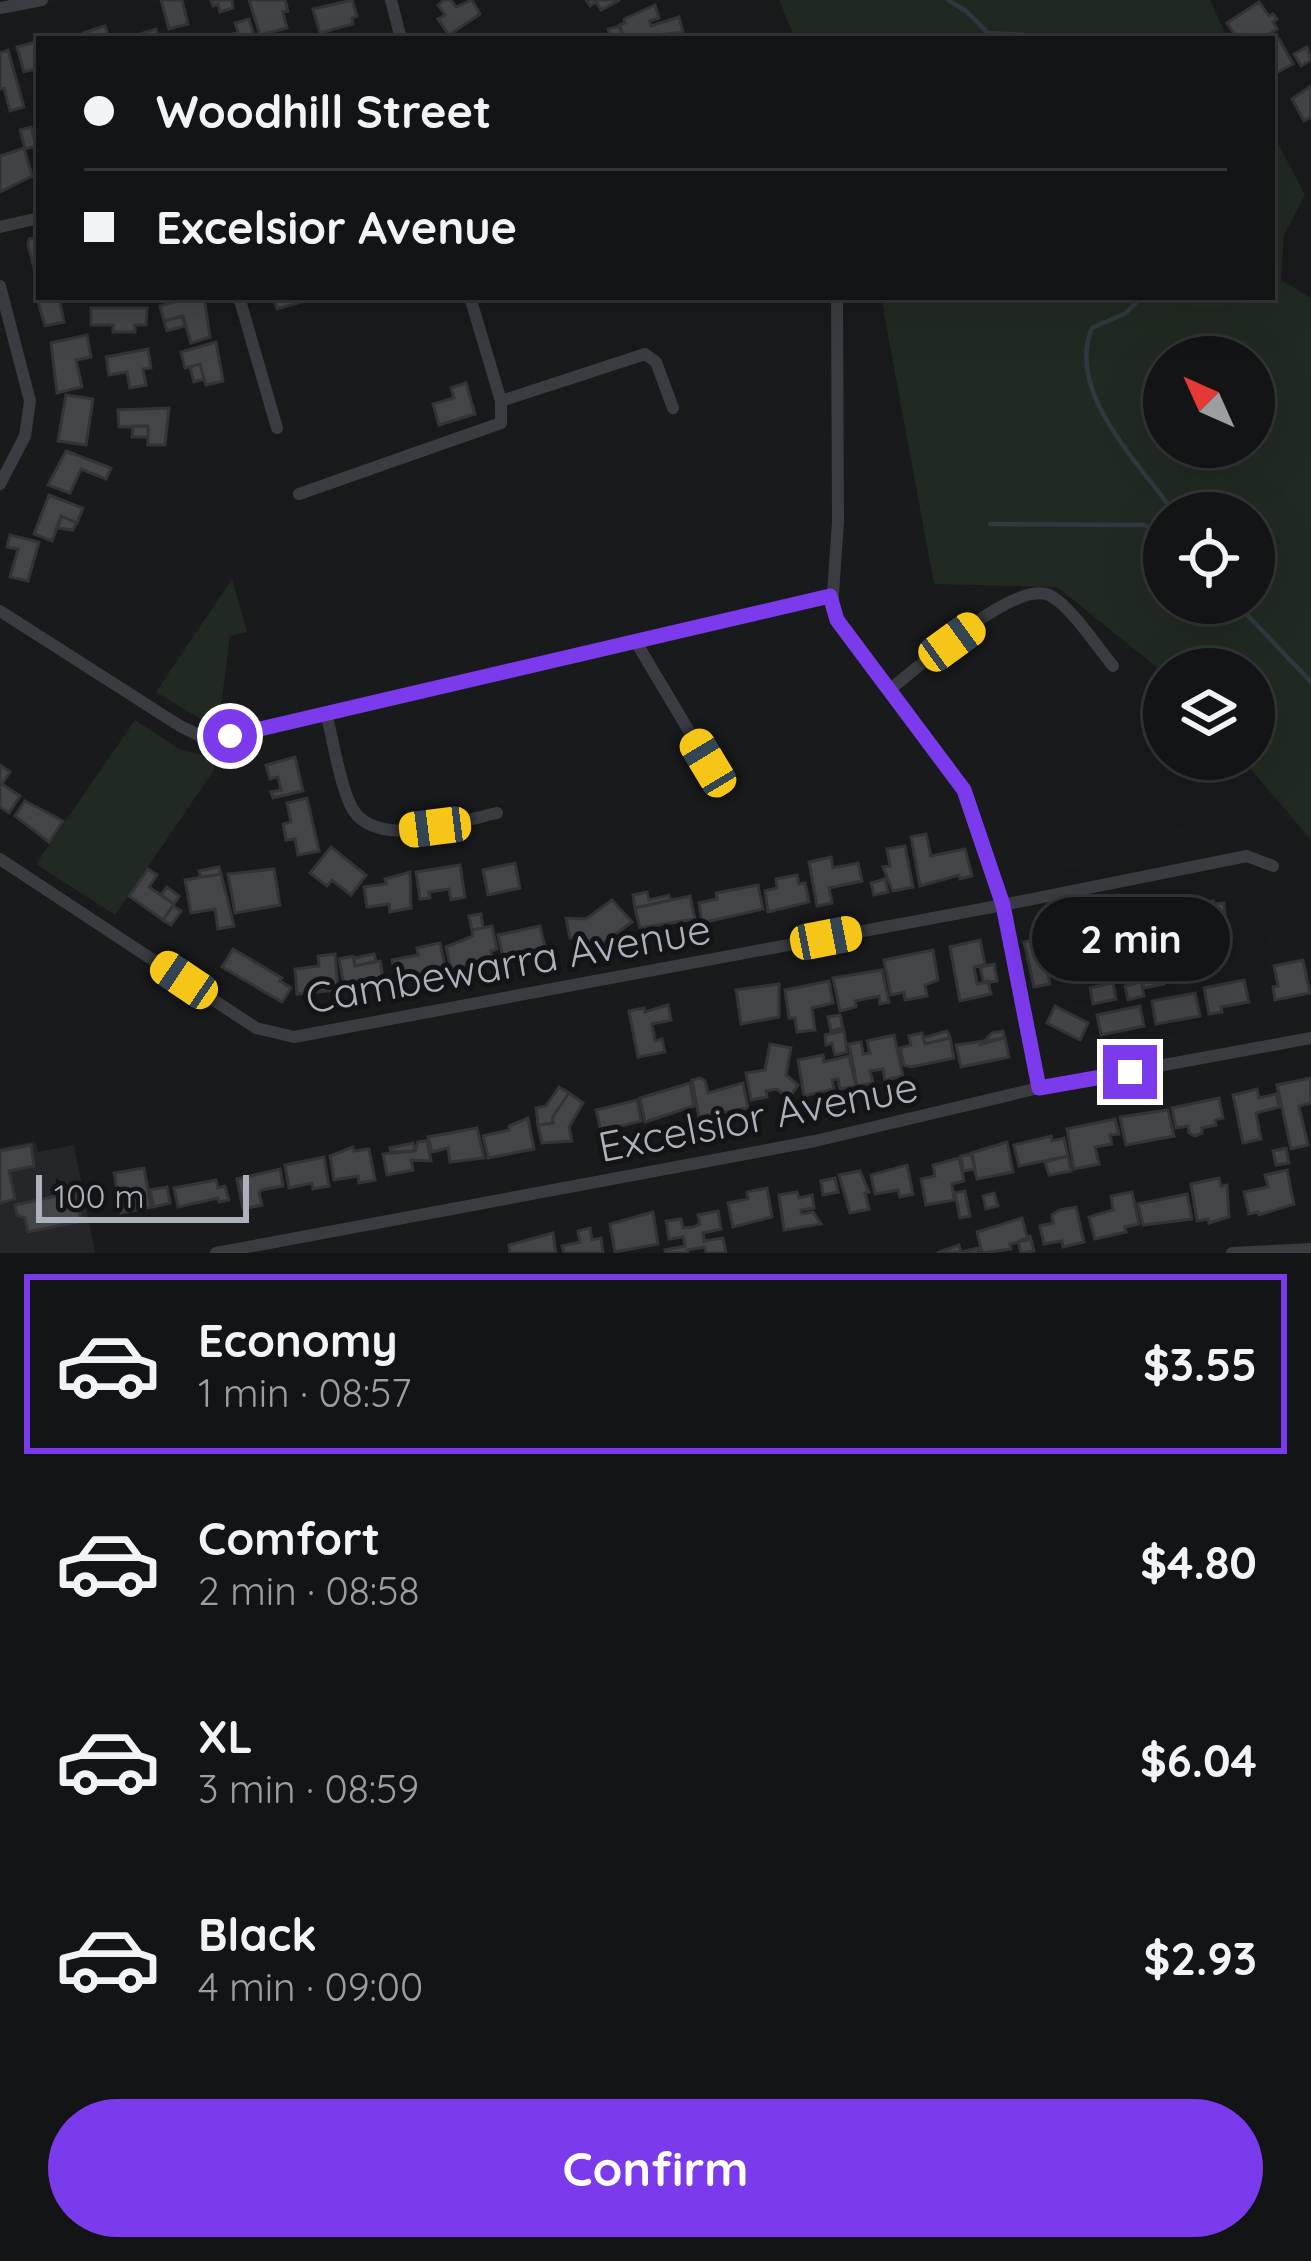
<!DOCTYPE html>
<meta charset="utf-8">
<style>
body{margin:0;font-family:Quicksand,sans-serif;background:#1c1d1e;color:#f1f3f6;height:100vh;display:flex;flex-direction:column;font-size:45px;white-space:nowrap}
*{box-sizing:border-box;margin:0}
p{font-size:39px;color:#9d9ea0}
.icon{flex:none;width:66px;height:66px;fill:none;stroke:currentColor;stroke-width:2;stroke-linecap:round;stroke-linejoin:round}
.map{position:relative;height:1253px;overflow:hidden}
.details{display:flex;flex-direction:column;background:#131415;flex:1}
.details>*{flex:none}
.guide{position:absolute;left:36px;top:36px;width:1239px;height:264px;border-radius:0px;box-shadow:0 12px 48px #0002,0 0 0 3px #323334;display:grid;align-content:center;height:264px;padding:0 48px;background:#131415}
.needle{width:78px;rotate:315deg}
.buttons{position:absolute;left:1143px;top:336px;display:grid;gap:24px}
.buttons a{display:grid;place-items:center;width:132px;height:132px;border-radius:50%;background:#131415;box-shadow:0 12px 48px #0002,0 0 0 3px #323334;font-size:60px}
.scale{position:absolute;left:36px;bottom:30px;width:213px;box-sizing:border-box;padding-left:12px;border:6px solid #acb1bb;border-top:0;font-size:33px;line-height:42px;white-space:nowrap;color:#acb1bb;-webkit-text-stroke:9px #141417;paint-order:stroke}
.end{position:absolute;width:54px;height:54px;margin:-27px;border:15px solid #7c3aed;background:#fff;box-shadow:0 0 0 6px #fff}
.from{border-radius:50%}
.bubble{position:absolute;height:84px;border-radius:42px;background:#131415;box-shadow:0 12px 48px #0002,0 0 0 3px #323334;font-size:39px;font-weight:700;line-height:84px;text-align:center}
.car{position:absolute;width:36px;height:72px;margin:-36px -18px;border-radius:15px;box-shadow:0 0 9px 3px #0007;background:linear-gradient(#f5c518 24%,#345 0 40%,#f5c518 0 76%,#345 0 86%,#f5c518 0)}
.guide b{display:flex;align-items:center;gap:42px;height:114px;font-size:45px}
.guide b+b{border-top:3px solid #323334}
.guide i{width:30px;height:30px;background:#f1f3f6}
ul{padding:21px 0 0;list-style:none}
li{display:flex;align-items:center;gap:36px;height:180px;margin:0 24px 18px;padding:0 24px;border:6px solid transparent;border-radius:0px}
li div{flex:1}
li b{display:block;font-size:45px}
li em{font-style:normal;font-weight:700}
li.selected{border-color:#7c3aed}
li>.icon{width:108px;height:108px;stroke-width:1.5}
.primary-button{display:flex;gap:24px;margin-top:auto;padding:24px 48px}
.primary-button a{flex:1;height:138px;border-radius:72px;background:#7c3aed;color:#fff;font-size:48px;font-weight:700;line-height:138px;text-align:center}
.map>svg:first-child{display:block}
</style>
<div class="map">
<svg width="1311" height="1253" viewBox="0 0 1311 1253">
<rect width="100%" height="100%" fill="#191a1c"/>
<path fill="#252629" d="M 35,1141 L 38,1152 L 74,1145 L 95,1253 L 0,1253 L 0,1148 Z"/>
<path fill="#212a22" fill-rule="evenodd" d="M 779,0 L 1210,0 L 1228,39 L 795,39 Z
M 1272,132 L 1305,195 L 1284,235 L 1281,280 L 1311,298 L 1311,840 L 1242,759 L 1254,759 L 1254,669 L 1164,669 L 1164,673 L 1057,587 L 934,584 L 881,297 L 1272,297 ZM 1254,357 L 1254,447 L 1164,447 L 1164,357 ZM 1164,513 L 1254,513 L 1254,603 L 1164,603 Z
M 232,579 L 247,632 L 230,636 L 219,722 L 202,720 L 156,692 Z
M 135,720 L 179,749 L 214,758 L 214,770 L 115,915 L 36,864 Z"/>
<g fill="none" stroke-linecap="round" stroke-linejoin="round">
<path stroke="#2f3940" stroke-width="4.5" d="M 948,0 L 966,11 L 988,33 L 1023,35 L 1028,39
M 1142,297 L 1126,313 L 1092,328 C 1065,392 1139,462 1174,513
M 990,524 L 1144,525 L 1164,534
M 1236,603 L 1311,682"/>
</g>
<path fill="#434549" stroke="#343438" stroke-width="3" d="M 161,0 L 182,0 L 188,24 L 169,29 Z
M 211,0 L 232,0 L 233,8 L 220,12 L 218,4 L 213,6 Z
M 249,0 L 285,0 L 288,11 L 283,12 L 287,28 L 260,35 Z
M 352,0 L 357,16 L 352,18 L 353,24 L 320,33 L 313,9 Z
M 444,0 L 451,0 L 456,7 L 472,0 L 480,14 L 449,35 L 438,19 L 445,15 L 438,5 Z
M 586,0 L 620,0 L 601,10 L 596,2 L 590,6 Z
M 1259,2 L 1269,16 L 1273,14 L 1277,19 L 1273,22 L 1277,29 L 1262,39 L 1238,39 L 1227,23 Z
M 655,5 L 659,18 L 650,21 L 651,26 L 679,17 L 683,32 L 624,39 L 619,25 L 625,23 L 624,19 Z
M 249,19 L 255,39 L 221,39 L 238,32 L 235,23 Z
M 105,26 L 109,39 L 85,39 L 83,33 Z
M 620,26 L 624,39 L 611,39 L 608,29 Z
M 156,29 L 159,39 L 126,39 L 126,38 Z
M 1279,39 L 1293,64 L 1272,75 L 1272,43 Z
M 39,41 L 39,72 L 38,68 L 24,72 L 17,47 Z
M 1307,47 L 1311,60 L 1301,66 L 1294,54 Z
M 8,50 L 24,107 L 10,111 L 4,88 L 0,89 L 0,53 Z
M 1311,86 L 1311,117 L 1304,121 L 1292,99 Z
M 31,127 L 36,146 L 25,149 L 20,130 Z
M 24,148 L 32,176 L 0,192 L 0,156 Z
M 39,237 L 39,272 L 35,272 L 28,245 L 29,239 Z
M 39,290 L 39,297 L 59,297 L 64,322 L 45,326 L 35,291 Z
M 192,297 L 204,297 L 210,337 L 191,343 L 183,316 L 164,321 L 160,306 Z
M 273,297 L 318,297 L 277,309 Z
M 91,308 L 147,308 L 146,325 L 135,325 L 135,332 L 113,332 L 113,325 L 91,325 Z
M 182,316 L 185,326 L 167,331 L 164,321 Z
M 87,335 L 91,357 L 76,360 L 82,387 L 57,393 L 51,343 Z
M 216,342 L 223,381 L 206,385 L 200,364 L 185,368 L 181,352 Z
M 148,349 L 151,368 L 143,369 L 146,385 L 130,388 L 127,372 L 109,375 L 106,357 Z
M 200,364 L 204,379 L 194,382 L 190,367 Z
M 466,383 L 475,414 L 439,425 L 433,404 L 454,398 L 451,388 Z
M 66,395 L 93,399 L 86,445 L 58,441 Z
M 169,408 L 165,445 L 148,445 L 148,426 L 119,427 L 118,410 Z
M 133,426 L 148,426 L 148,437 L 132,437 Z
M 66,451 L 111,468 L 106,479 L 81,469 L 70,493 L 48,485 Z
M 49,495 L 83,508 L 77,523 L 61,516 L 52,541 L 34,534 Z
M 61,516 L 76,523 L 73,530 L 58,528 Z
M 10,535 L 39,542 L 28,581 L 10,577 L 18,549 L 7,547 Z
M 295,757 L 303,791 L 273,798 L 271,792 L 281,790 L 278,777 L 270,779 L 266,765 Z
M 0,765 L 10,772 L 2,784 L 20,796 L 9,813 L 0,807 Z
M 307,798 L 319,851 L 298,855 L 295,839 L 286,840 L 283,824 L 291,822 L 287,803 Z
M 25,801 L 63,821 L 49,842 L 15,816 Z
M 926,834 L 931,856 L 965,849 L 972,876 L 960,879 L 959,875 L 920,886 L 911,837 Z
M 905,846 L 913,887 L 893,891 L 883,867 L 890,866 L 887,849 Z
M 331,847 L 366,875 L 351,895 L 332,880 L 327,886 L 310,873 Z
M 831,857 L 833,868 L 858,863 L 862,881 L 829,888 L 832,903 L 817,906 L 809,862 Z
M 515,863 L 520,888 L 488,895 L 483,870 Z
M 460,865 L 465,897 L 451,900 L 449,889 L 429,892 L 430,898 L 420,899 L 416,872 Z
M 219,867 L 221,874 L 201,877 L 199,871 Z
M 148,869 L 157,875 L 149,887 L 174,904 L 163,920 L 129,896 Z
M 274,869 L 280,905 L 235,913 L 228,874 Z
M 410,872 L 411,908 L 390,912 L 389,904 L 367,907 L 364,887 L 386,884 L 385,879 Z
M 221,874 L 234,926 L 218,929 L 215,909 L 191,913 L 185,880 Z
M 797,875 L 799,884 L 805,883 L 809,902 L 768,912 L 765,891 L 777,888 L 776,879 Z
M 885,879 L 888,892 L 874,895 L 871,883 Z
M 758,885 L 763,909 L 702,923 L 699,903 L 717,899 L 716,893 Z
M 167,887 L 179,896 L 174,904 L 161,895 Z
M 647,892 L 649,900 L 669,895 L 670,900 L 635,908 L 633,895 Z
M 690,896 L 695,919 L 640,928 L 635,908 Z
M 612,900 L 632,922 L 603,944 L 577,951 L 575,938 L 570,938 L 566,918 L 586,919 Z
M 1213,901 L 1215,904 L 1224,903 L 1225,917 L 1187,924 L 1185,906 Z
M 1167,902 L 1172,904 L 1178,942 L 1152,947 L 1148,927 L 1137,929 L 1134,915 Z
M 173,906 L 181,911 L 171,925 L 163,920 Z
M 481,914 L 483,928 L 472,930 L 469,916 Z
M 1106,917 L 1115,917 L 1125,965 L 1104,968 L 1102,959 L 1092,962 L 1088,941 L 1083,942 L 1080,928 Z
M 492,926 L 497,949 L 491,951 L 493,962 L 451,969 L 446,947 L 473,936 L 472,930 Z
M 540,926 L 546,952 L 503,957 L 498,935 Z
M 1061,932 L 1062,936 L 1069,934 L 1073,954 L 1044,959 L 1050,984 L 1034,987 L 1024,942 Z
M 980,940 L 985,964 L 974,967 L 977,984 L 988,981 L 991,994 L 960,1001 L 950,947 Z
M 440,943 L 446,971 L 396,978 L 392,960 L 418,955 L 417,948 Z
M 233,949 L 282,978 L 280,981 L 291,988 L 282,1002 L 222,967 Z
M 933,950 L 938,980 L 925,985 L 927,996 L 905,1000 L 904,992 L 891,995 L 884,960 Z
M 335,954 L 338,990 L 297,994 L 295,969 L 319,966 L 318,956 Z
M 374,954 L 376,961 L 355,966 L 354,958 Z
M 353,956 L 355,966 L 380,961 L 384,982 L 345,991 L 339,959 Z
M 1303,960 L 1310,993 L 1275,1000 L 1273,987 L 1278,986 L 1274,966 Z
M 994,964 L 997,981 L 984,983 L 980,967 Z
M 1160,966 L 1164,984 L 1144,988 L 1141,970 Z
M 882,970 L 889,1002 L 880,1004 L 879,996 L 855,1001 L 856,1007 L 840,1011 L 833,978 Z
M 1244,980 L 1249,1002 L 1221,1007 L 1222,1012 L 1209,1014 L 1204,988 Z
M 829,981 L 833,1003 L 812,1008 L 815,1030 L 797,1032 L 795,1018 L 789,1018 L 785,990 Z
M 1141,982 L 1144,996 L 1128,1000 L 1125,986 Z
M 1113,983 L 1116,999 L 1093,1004 L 1090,988 Z
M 779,984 L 779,1017 L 741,1024 L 736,990 Z
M 1195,993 L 1200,1016 L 1156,1024 L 1152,1001 Z
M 668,1005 L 671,1020 L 652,1024 L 655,1041 L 662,1039 L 665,1052 L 638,1057 L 629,1011 L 644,1008 L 645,1012 Z
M 1055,1006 L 1088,1023 L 1080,1040 L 1047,1023 Z
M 1140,1006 L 1144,1026 L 1101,1035 L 1097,1015 Z
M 840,1015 L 843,1028 L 831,1031 L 828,1017 Z
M 844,1031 L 847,1052 L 835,1055 L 832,1043 L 826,1045 L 825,1035 Z
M 947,1031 L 950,1038 L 925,1044 L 923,1038 Z
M 1003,1031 L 1004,1038 L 982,1044 L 992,1033 Z
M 922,1033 L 925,1044 L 950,1038 L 954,1058 L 911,1067 L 904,1065 L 900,1048 L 911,1045 L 909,1036 Z
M 894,1035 L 903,1076 L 885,1080 L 883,1069 L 870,1071 L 873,1083 L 857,1086 L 849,1044 L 861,1042 L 863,1054 L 870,1053 L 867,1041 Z
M 1005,1038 L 1009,1057 L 961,1067 L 956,1045 Z
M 770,1044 L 791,1048 L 786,1075 L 798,1085 L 789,1098 L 776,1089 L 766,1091 L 767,1097 L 751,1100 L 746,1073 L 765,1070 Z
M 823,1055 L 824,1062 L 849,1056 L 856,1086 L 840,1089 L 838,1079 L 832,1080 L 834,1089 L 804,1096 L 798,1060 Z
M 700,1078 L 705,1081 L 708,1093 L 743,1083 L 748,1108 L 699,1117 L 692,1080 Z
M 1311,1078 L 1311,1103 L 1299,1106 L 1308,1145 L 1291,1149 L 1277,1085 Z
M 690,1083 L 694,1106 L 645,1122 L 640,1098 Z
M 559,1087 L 569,1093 L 552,1118 L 553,1123 L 538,1125 L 536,1108 L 546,1106 Z
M 1257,1089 L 1259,1098 L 1276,1094 L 1279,1107 L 1256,1113 L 1261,1139 L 1243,1143 L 1233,1095 Z
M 569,1093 L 583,1103 L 569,1127 L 572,1141 L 542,1143 L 538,1125 L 553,1123 L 552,1118 Z
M 1219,1098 L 1223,1118 L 1215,1120 L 1216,1125 L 1202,1128 L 1202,1133 L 1195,1136 L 1189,1133 L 1188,1126 L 1176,1128 L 1172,1108 Z
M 637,1100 L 641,1121 L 601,1131 L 596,1110 Z
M 1168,1110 L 1174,1136 L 1126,1145 L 1120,1117 Z
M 528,1118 L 534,1149 L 488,1158 L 483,1136 L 509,1130 L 509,1126 Z
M 1115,1119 L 1119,1134 L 1110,1135 L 1112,1144 L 1095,1147 L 1099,1164 L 1074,1169 L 1067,1129 Z
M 477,1128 L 484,1158 L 450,1162 L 448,1148 L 432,1152 L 428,1137 Z
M 1051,1136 L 1052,1141 L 1064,1138 L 1068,1156 L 1019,1166 L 1014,1145 Z
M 427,1141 L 431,1161 L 411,1160 L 413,1170 L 387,1175 L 383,1154 L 415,1151 L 418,1142 Z
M 1007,1142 L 1013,1172 L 977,1179 L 971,1153 Z
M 413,1143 L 415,1151 L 391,1152 L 390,1148 Z
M 31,1145 L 34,1166 L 9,1171 L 15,1199 L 0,1203 L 0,1151 Z
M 353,1147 L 354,1151 L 369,1149 L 375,1180 L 359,1183 L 358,1176 L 334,1180 L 330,1156 Z
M 1286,1148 L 1289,1163 L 1276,1165 L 1273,1151 Z
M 972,1154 L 975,1169 L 963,1171 L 961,1156 Z
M 1068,1156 L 1071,1171 L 1049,1175 L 1045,1162 Z
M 324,1157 L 329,1186 L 313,1189 L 312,1183 L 289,1188 L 285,1165 Z
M 959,1158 L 964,1181 L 952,1184 L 954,1200 L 926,1205 L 921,1179 L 935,1176 L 933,1165 Z
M 907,1165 L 913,1194 L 900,1197 L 898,1190 L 875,1194 L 871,1175 Z
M 144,1168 L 151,1207 L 121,1213 L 114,1173 Z
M 280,1169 L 283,1186 L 262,1190 L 259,1193 L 262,1205 L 243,1209 L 237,1179 Z
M 1287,1170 L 1294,1204 L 1259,1215 L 1258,1212 L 1249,1214 L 1244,1192 L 1268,1187 L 1265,1175 Z
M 860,1171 L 869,1192 L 865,1193 L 869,1209 L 850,1213 L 839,1175 Z
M 835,1178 L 838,1192 L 823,1195 L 821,1181 Z
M 1219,1178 L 1221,1186 L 1227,1185 L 1229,1217 L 1209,1223 L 1208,1219 L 1197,1221 L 1191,1184 Z
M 216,1180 L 218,1188 L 225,1186 L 229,1200 L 219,1202 L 218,1198 L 178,1207 L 174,1188 Z
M 167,1187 L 170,1203 L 154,1207 L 150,1190 Z
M 767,1188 L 772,1217 L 733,1227 L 728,1203 L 748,1199 L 747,1192 Z
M 965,1191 L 970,1216 L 960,1218 L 955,1193 Z
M 75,1192 L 81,1221 L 28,1232 L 25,1218 L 17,1215 L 15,1205 Z
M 797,1192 L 799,1198 L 812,1195 L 814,1208 L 801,1210 L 802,1214 L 813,1212 L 821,1224 L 784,1230 L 779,1195 Z
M 1132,1192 L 1139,1224 L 1125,1227 L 1126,1232 L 1095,1239 L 1089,1217 L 1113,1210 L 1111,1196 Z
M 994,1193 L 998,1206 L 986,1209 L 983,1196 Z
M 1187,1194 L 1192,1219 L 1143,1225 L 1138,1204 Z
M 1076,1207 L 1084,1242 L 1063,1247 L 1062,1241 L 1044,1244 L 1040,1226 L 1053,1223 L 1052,1215 L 1060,1210 Z
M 718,1211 L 721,1229 L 703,1233 L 704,1241 L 723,1238 L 726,1253 L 706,1253 L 705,1247 L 687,1250 L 688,1253 L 666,1253 L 665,1250 L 685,1246 L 683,1237 L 669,1239 L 666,1221 L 681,1219 L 683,1228 L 693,1227 L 700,1224 L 698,1215 Z
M 653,1212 L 658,1244 L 615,1252 L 610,1224 Z
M 1022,1218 L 1028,1240 L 1010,1244 L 1011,1249 L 982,1253 L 977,1232 Z
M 590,1228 L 592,1240 L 601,1238 L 603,1253 L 564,1253 L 562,1246 L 580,1242 L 578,1231 Z
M 553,1233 L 556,1253 L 510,1253 L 509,1245 Z
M 1030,1236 L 1034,1251 L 1021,1253 L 1018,1242 Z
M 959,1245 L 961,1252 L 978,1248 L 979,1253 L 937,1253 Z"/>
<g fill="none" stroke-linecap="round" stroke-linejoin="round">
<path stroke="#3b3c41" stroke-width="12" d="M 391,0 L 401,39
M 0,8 L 42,0
M 0,227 L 39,218
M 0,286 L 30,401 L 25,436 L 0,484
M 239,297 L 277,428
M 837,297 L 838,522 L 832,608 L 848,636 L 964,790 L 1003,905 L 1039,1088
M 501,401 L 645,354 L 656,362 L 673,408
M 299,494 L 501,423 L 501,401 L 470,297
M 0,611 L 180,726 L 205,738 L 230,736 L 830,596
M 636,642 L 708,763
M 889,690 C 919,667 1014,580 1049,595 C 1069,604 1098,648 1113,666
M 326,713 C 334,743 338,777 350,804 C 371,853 459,821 497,813
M 0,859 L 256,1028 L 294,1037 L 1003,905 L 1247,856 L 1273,866
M 216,1253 L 815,1141 L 1039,1088 L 1311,1038
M 1232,1253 L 1311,1249"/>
</g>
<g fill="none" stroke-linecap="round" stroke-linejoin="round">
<path stroke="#7c3aed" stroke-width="15" d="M 230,736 L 830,596 L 837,620 L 964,790 L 1003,905 L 1039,1088 L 1130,1072"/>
</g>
<g text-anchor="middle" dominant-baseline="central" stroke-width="10" stroke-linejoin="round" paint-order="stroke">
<g font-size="42" fill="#acb1bb" stroke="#141417">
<text transform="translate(508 963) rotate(-10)">Cambewarra Avenue</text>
<text transform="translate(758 1116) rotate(-11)">Excelsior Avenue</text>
</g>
</g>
</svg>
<div class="buttons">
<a><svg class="needle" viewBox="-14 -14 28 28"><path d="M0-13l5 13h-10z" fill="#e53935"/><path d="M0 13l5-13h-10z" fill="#9d9ea0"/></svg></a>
<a><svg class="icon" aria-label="locate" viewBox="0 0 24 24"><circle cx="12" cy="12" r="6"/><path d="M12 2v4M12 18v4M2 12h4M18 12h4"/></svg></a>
<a><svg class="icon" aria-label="layers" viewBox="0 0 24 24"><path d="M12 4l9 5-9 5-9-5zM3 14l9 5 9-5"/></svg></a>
</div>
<div class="scale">100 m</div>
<i class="end from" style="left:230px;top:736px"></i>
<i class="end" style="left:1130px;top:1072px"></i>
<div class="bubble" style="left:1032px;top:897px;width:198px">2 min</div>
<i class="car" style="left:952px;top:642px;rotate:54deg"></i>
<i class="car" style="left:708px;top:763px;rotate:329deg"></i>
<i class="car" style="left:435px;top:827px;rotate:263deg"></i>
<i class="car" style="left:826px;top:938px;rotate:79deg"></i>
<i class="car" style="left:184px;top:980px;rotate:304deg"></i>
<div class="guide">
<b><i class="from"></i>Woodhill Street</b>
<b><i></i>Excelsior Avenue</b>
</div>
</div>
<section class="details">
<ul>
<li class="selected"><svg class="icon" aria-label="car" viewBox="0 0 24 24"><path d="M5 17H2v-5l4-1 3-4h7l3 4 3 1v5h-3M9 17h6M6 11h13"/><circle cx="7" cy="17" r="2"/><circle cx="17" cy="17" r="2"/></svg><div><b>Economy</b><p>1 min · 08:57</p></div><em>$3.55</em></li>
<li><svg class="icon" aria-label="car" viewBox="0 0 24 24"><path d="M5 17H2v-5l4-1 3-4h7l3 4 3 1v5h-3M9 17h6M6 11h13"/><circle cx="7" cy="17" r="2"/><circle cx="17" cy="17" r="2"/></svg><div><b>Comfort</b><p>2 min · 08:58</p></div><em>$4.80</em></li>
<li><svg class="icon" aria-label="car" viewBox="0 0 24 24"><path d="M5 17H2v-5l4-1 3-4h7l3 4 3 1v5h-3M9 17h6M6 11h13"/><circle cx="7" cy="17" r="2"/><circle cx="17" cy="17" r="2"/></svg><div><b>XL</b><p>3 min · 08:59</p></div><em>$6.04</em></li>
<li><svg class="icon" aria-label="car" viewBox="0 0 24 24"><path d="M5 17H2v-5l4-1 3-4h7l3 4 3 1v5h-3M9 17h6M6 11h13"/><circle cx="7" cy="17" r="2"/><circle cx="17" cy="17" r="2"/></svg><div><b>Black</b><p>4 min · 09:00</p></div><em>$2.93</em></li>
</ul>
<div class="primary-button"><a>Confirm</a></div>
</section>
